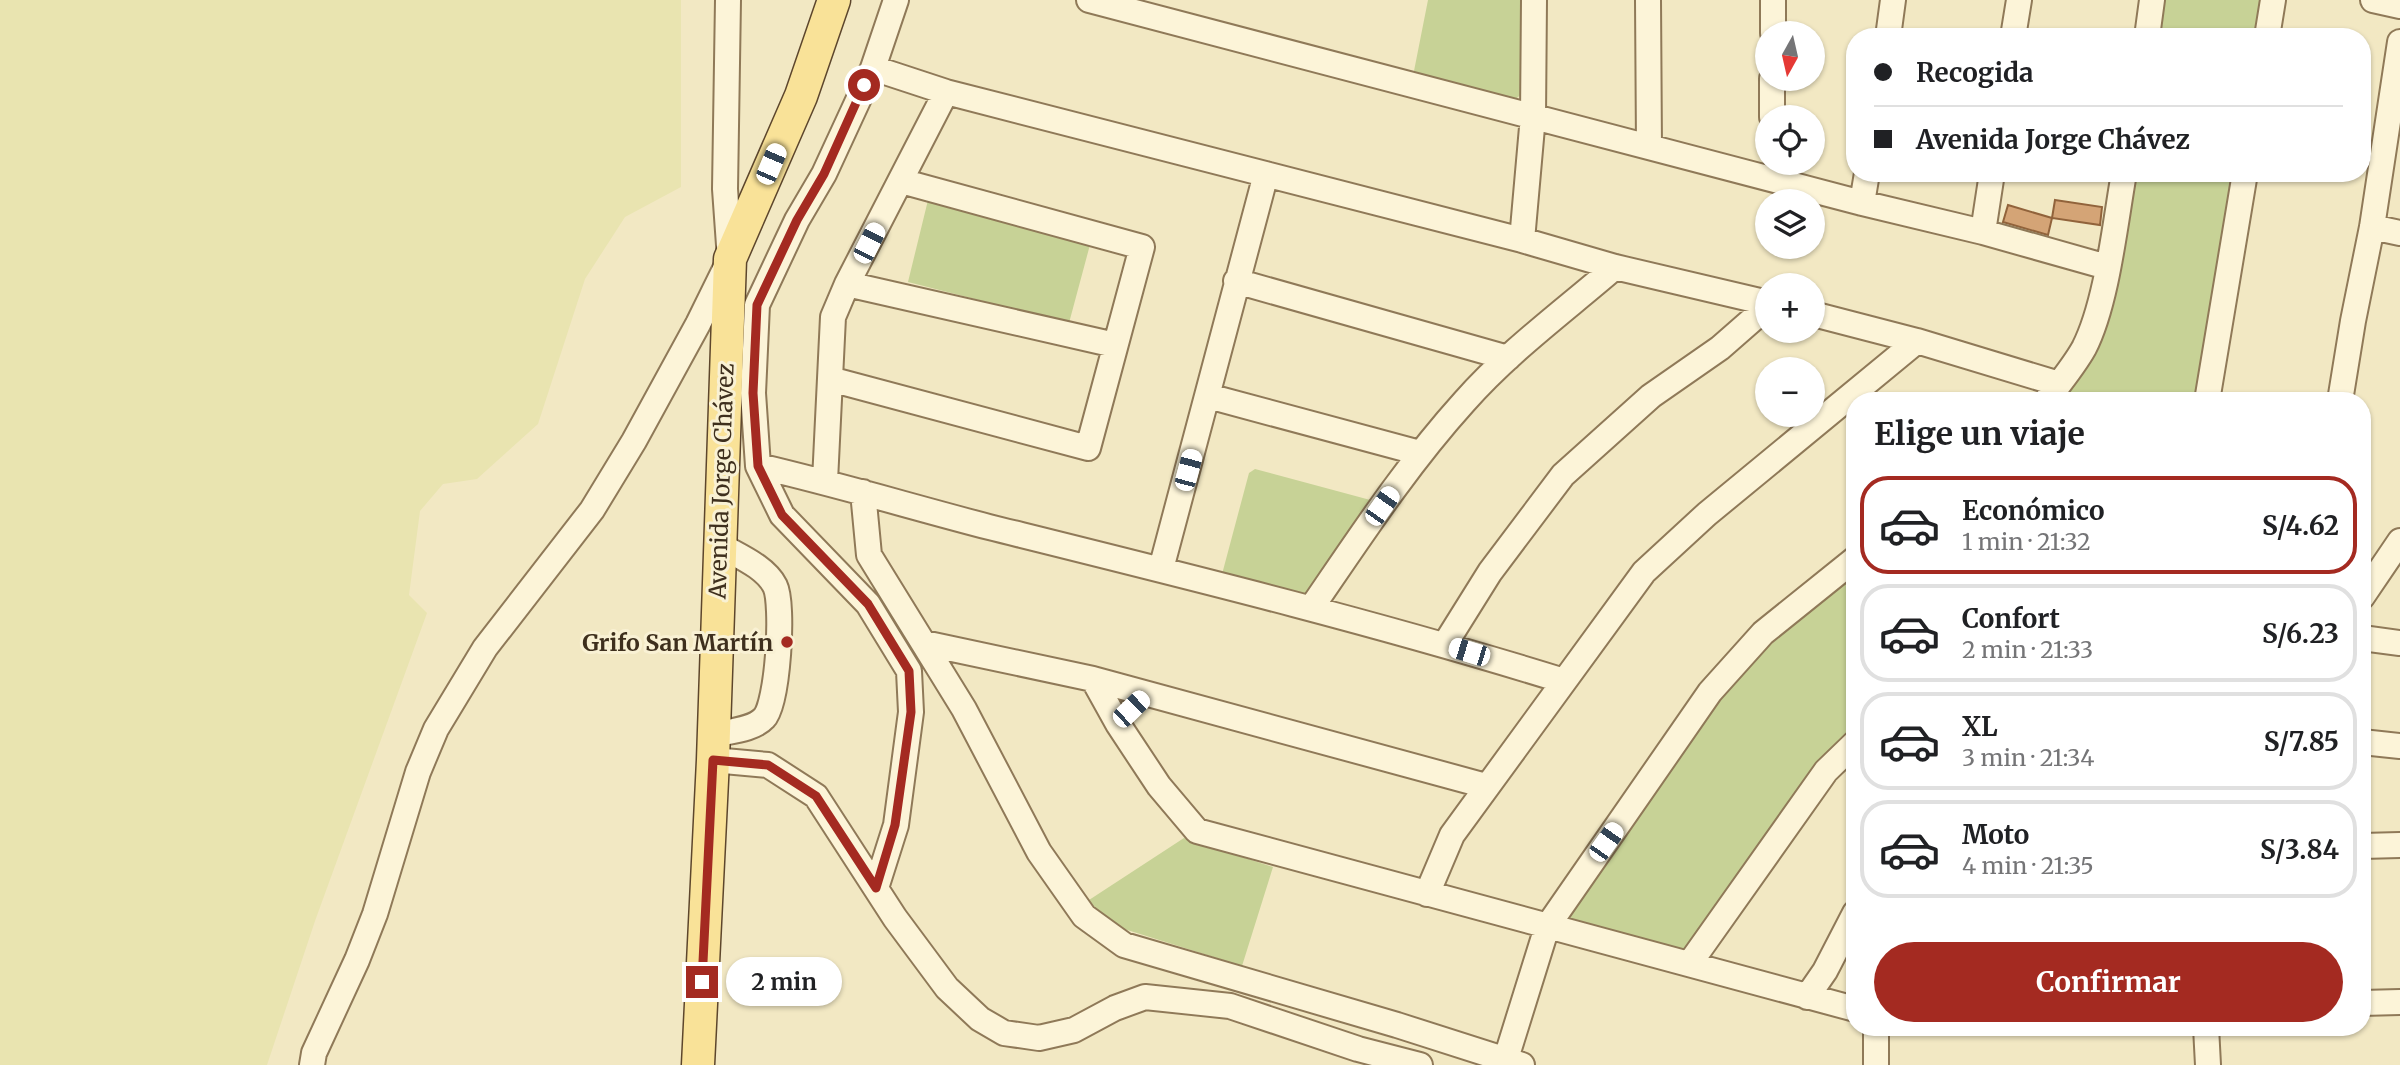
<!DOCTYPE html>
<html lang="es">
<meta charset="utf-8">
<style>
body{margin:0;font-family:Merriweather,serif;background:#f2f2f2;color:#202124;height:100vh;display:flex;flex-direction:column;font-size:26px;white-space:nowrap}
*{box-sizing:border-box;margin:0}
p{font-size:23px;color:#757577}
.icon{flex:none;width:38px;height:38px;fill:none;stroke:currentColor;stroke-width:2;stroke-linecap:round;stroke-linejoin:round}
.map{position:relative;flex:1;overflow:hidden}
.sheet{position:absolute;left:1846px;top:392px;width:525px;height:644px;display:flex;flex-direction:column;background:#fff;border-radius:28px;box-shadow:0 2px 5px #0004}
.sheet>*{flex:none}
.top-card{position:absolute;left:1846px;top:28px;width:525px;height:154px;border-radius:28px;box-shadow:0 2px 5px #0004;display:grid;align-content:center;height:154px;padding:0 28px;background:#fff}
.needle{width:46px;rotate:188deg}
.buttons{position:absolute;left:1755px;top:21px;display:grid;gap:14px}
.buttons a{display:grid;place-items:center;width:70px;height:70px;border-radius:50%;background:#fff;box-shadow:0 2px 5px #0004;font-size:35px}
.end{position:absolute;width:32px;height:32px;margin:-16px;border:9px solid #a42a21;background:#fff;box-shadow:0 0 0 4px #fff}
.from{border-radius:50%}
.bubble{position:absolute;height:49px;border-radius:24px;background:#fff;box-shadow:0 2px 5px #0004;font-size:23px;font-weight:700;line-height:49px;text-align:center}
.car{position:absolute;width:21px;height:42px;margin:-21px -10px;border-radius:9px;box-shadow:0 0 5px 2px #0007;background:linear-gradient(#fff 24%,#345 0 40%,#fff 0 76%,#345 0 86%,#fff 0)}
.top-card b{display:flex;align-items:center;gap:24px;height:66px;font-size:26px}
.top-card b+b{border-top:2px solid #e0e0e0}
.top-card i{width:18px;height:18px;background:#202124}
ul{padding:0;list-style:none}
li{display:flex;align-items:center;gap:21px;height:98px;margin:0 14px 10px;padding:0 14px;border:4px solid #e0e0e0;border-radius:28px}
li div{flex:1}
li b{display:block;font-size:26px}
li em{font-style:normal;font-weight:700}
li.active{border-color:#a42a21}
li>.icon{width:63px;height:63px;stroke-width:1.5}
h2{padding:0 28px;font-size:32px;line-height:84px}
.cta{display:flex;gap:14px;margin-top:auto;padding:14px 28px}
.cta a{flex:1;height:80px;border-radius:42px;background:#a42a21;color:#fff;font-size:28px;font-weight:700;line-height:80px;text-align:center}
.map>svg:first-child{display:block}
</style>
<div class="map">
<svg width="2400" height="1065" viewBox="0 0 2400 1065">
<rect width="100%" height="100%" fill="#f2e8c3"/>
<path fill="#e9e4b0" d="M 0,0 L 681,0 L 681,187 L 625,217 L 585,279 L 538,424 L 477,479 L 443,484 L 420,511 L 409,595 L 427,613 L 315,921 L 267,1065 L 0,1065 Z"/>
<path fill="#c7d296" d="M 1428,0 L 1525,0 L 1524,92 L 1512,102 L 1413,76 Z
M 2159,0 L 2264,0 L 2259,37 L 2153,37 Z
M 2130,173 L 2236,173 L 2197,401 L 2060,401 Z
M 929,196 L 1091,241 L 1069,323 L 908,282 Z
M 1255,469 L 1374,501 L 1310,594 L 1297,600 L 1221,578 L 1249,473 Z
M 1855,569 L 1855,732 L 1687,952 L 1574,925 L 1569,916 L 1735,677 Z
M 1184,838 L 1273,867 L 1242,966 L 1121,928 L 1101,915 L 1089,900 Z"/>
<path fill="#d4a476" stroke="#91633b" stroke-width="2" d="M 2055,200 L 2102,207 L 2100,225 L 2052,218 Z
M 2008,205 L 2052,218 L 2048,235 L 2003,222 Z"/>
<g fill="none" stroke-linecap="round" stroke-linejoin="round">
<defs>
<path id="minor" d="M 1089,0 L 1862,203 L 1983,232 L 2107,267
M 1648,0 L 1649,147
M 2373,0 L 2400,6
M 1773,33 L 1773,0
M 1888,37 L 1893,0
M 2013,37 L 2019,0
M 2147,37 L 2152,0
M 2267,37 L 2273,0
M 873,68 L 946,92 L 1522,240 L 1615,267 L 1768,303
M 1772,117 L 1772,79
M 1862,203 L 1867,173
M 2372,227 L 2400,233
M 1983,232 L 1992,173
M 1522,240 L 1533,116 L 1534,0
M 1236,281 L 1508,358
M 847,284 L 1115,345
M 1813,314 L 1917,341 L 2059,384
M 830,379 L 1088,448 L 1142,247 L 901,181
M 1208,396 L 1420,453
M 2046,401 C 2059,384 2074,366 2084,348 C 2107,303 2115,224 2124,173
M 2207,401 L 2245,173
M 2340,401 L 2353,321 L 2372,227 L 2400,42
M 758,466 C 836,484 912,507 989,527 C 1182,575 1374,622 1564,681
M 825,481 L 833,317 L 847,284 L 946,92
M 863,492 L 869,555 L 964,709 L 1039,852 L 1084,916 L 1124,945 L 1397,1025 L 1522,1065
M 1161,569 L 1266,174
M 2362,597 L 2400,541
M 1312,607 C 1360,537 1407,465 1464,402 C 1508,352 1564,311 1615,267
M 2362,638 L 2400,643
M 924,643 L 1093,679 L 1486,786
M 1445,644 L 1490,572 L 1563,475 L 1651,396 L 1720,348 L 1768,306
M 1093,679 L 1118,724 L 1159,786 L 1197,831 L 1855,1009
M 713,735 C 729,731 753,730 764,718 C 778,704 784,604 775,586 C 765,566 736,555 718,544
M 2362,742 L 2400,746
M 713,760 L 768,765 L 816,796 L 895,918 L 947,988 L 980,1019 L 1004,1033 L 1039,1038 L 1074,1030 L 1115,1008 L 1145,997 L 1230,1006 L 1358,1049 L 1420,1065
M 2362,846 L 2400,845
M 876,888 L 896,825 L 911,712 L 909,671 L 868,604 L 782,515 L 758,466 L 753,393 L 757,305 L 797,220 L 824,174 L 873,68 L 896,0
M 1427,894 L 1452,835 L 1644,572 L 1707,514 L 1917,341
M 1690,963 L 1826,771 L 1855,743
M 1807,997 L 1825,971 L 1855,913
M 2362,1003 L 2400,1002
M 2206,1027 L 2208,1065
M 312,1065 L 314,1053 L 357,960 L 375,914 L 418,772 L 436,729 L 485,648 L 592,510 L 634,441 L 698,324 L 730,259 L 725,189 L 728,0
M 1504,1065 L 1547,927 L 1710,692 L 1763,633 L 1855,559
M 1876,1065 L 1876,1027"/>
<path id="major" d="M 698,1065 L 713,760 L 730,259 L 801,96 L 834,0"/>
</defs>
<use href="#minor" stroke="#8f7958" stroke-width="28"/>
<use href="#major" stroke="#5d462c" stroke-width="35"/>
<use href="#minor" stroke="#fcf4d8" stroke-width="24"/>
<use href="#major" stroke="#f9e298" stroke-width="32"/>
</g>
<g fill="none" stroke-linecap="round" stroke-linejoin="round">
<path stroke="#a42a21" stroke-width="9" d="M 702,982 L 713,760 L 768,765 L 816,796 L 876,888 L 895,825 L 911,712 L 909,671 L 868,604 L 782,515 L 758,466 L 753,393 L 757,305 L 797,220 L 824,174 L 864,85"/>
</g>
<circle fill="#a42a21" stroke="#f9f1d4" stroke-width="2.5" cx="787" cy="642" r="7"/>
<g text-anchor="middle" dominant-baseline="central" stroke-width="6" stroke-linejoin="round" paint-order="stroke">
<g font-size="23" fill="#3e2f1d" stroke="#f9f1d4">
<text transform="translate(721 481) rotate(-88)">Avenida Jorge Chávez</text>
</g>
<g font-size="23" font-weight="bold" fill="#3e2f1d" stroke="#f9f1d4" text-anchor="end">
<text x="773" y="642">Grifo San Martín</text>
</g>
</g>
</svg>
<div class="buttons">
<a><svg class="needle" viewBox="-14 -14 28 28"><path d="M0-13l5 13h-10z" fill="#e53935"/><path d="M0 13l5-13h-10z" fill="#757577"/></svg></a>
<a><svg class="icon" aria-label="locate" viewBox="0 0 24 24"><circle cx="12" cy="12" r="6"/><path d="M12 2v4M12 18v4M2 12h4M18 12h4"/></svg></a>
<a><svg class="icon" aria-label="layers" viewBox="0 0 24 24"><path d="M12 4l9 5-9 5-9-5zM3 14l9 5 9-5"/></svg></a>
<a>+</a>
<a>−</a>
</div>
<i class="end from" style="left:864px;top:85px"></i>
<i class="end" style="left:702px;top:982px"></i>
<div class="bubble" style="left:726px;top:957px;width:116px">2 min</div>
<i class="car" style="left:771px;top:164px;rotate:23deg"></i>
<i class="car" style="left:869px;top:243px;rotate:27deg"></i>
<i class="car" style="left:1188px;top:470px;rotate:15deg"></i>
<i class="car" style="left:1382px;top:506px;rotate:35deg"></i>
<i class="car" style="left:1469px;top:652px;rotate:287deg"></i>
<i class="car" style="left:1131px;top:709px;rotate:46deg"></i>
<i class="car" style="left:1606px;top:842px;rotate:35deg"></i>
<div class="top-card">
<b><i class="from"></i>Recogida</b>
<b><i></i>Avenida Jorge Chávez</b>
</div>
<section class="sheet">
<h2>Elige un viaje</h2>
<ul>
<li class="active"><svg class="icon" aria-label="car" viewBox="0 0 24 24"><path d="M5 17H2v-5l4-1 3-4h7l3 4 3 1v5h-3M9 17h6M6 11h13"/><circle cx="7" cy="17" r="2"/><circle cx="17" cy="17" r="2"/></svg><div><b>Económico</b><p>1 min · 21:32</p></div><em>S/4.62</em></li>
<li><svg class="icon" aria-label="car" viewBox="0 0 24 24"><path d="M5 17H2v-5l4-1 3-4h7l3 4 3 1v5h-3M9 17h6M6 11h13"/><circle cx="7" cy="17" r="2"/><circle cx="17" cy="17" r="2"/></svg><div><b>Confort</b><p>2 min · 21:33</p></div><em>S/6.23</em></li>
<li><svg class="icon" aria-label="car" viewBox="0 0 24 24"><path d="M5 17H2v-5l4-1 3-4h7l3 4 3 1v5h-3M9 17h6M6 11h13"/><circle cx="7" cy="17" r="2"/><circle cx="17" cy="17" r="2"/></svg><div><b>XL</b><p>3 min · 21:34</p></div><em>S/7.85</em></li>
<li><svg class="icon" aria-label="car" viewBox="0 0 24 24"><path d="M5 17H2v-5l4-1 3-4h7l3 4 3 1v5h-3M9 17h6M6 11h13"/><circle cx="7" cy="17" r="2"/><circle cx="17" cy="17" r="2"/></svg><div><b>Moto</b><p>4 min · 21:35</p></div><em>S/3.84</em></li>
</ul>
<div class="cta"><a>Confirmar</a></div>
</section>
</div>
